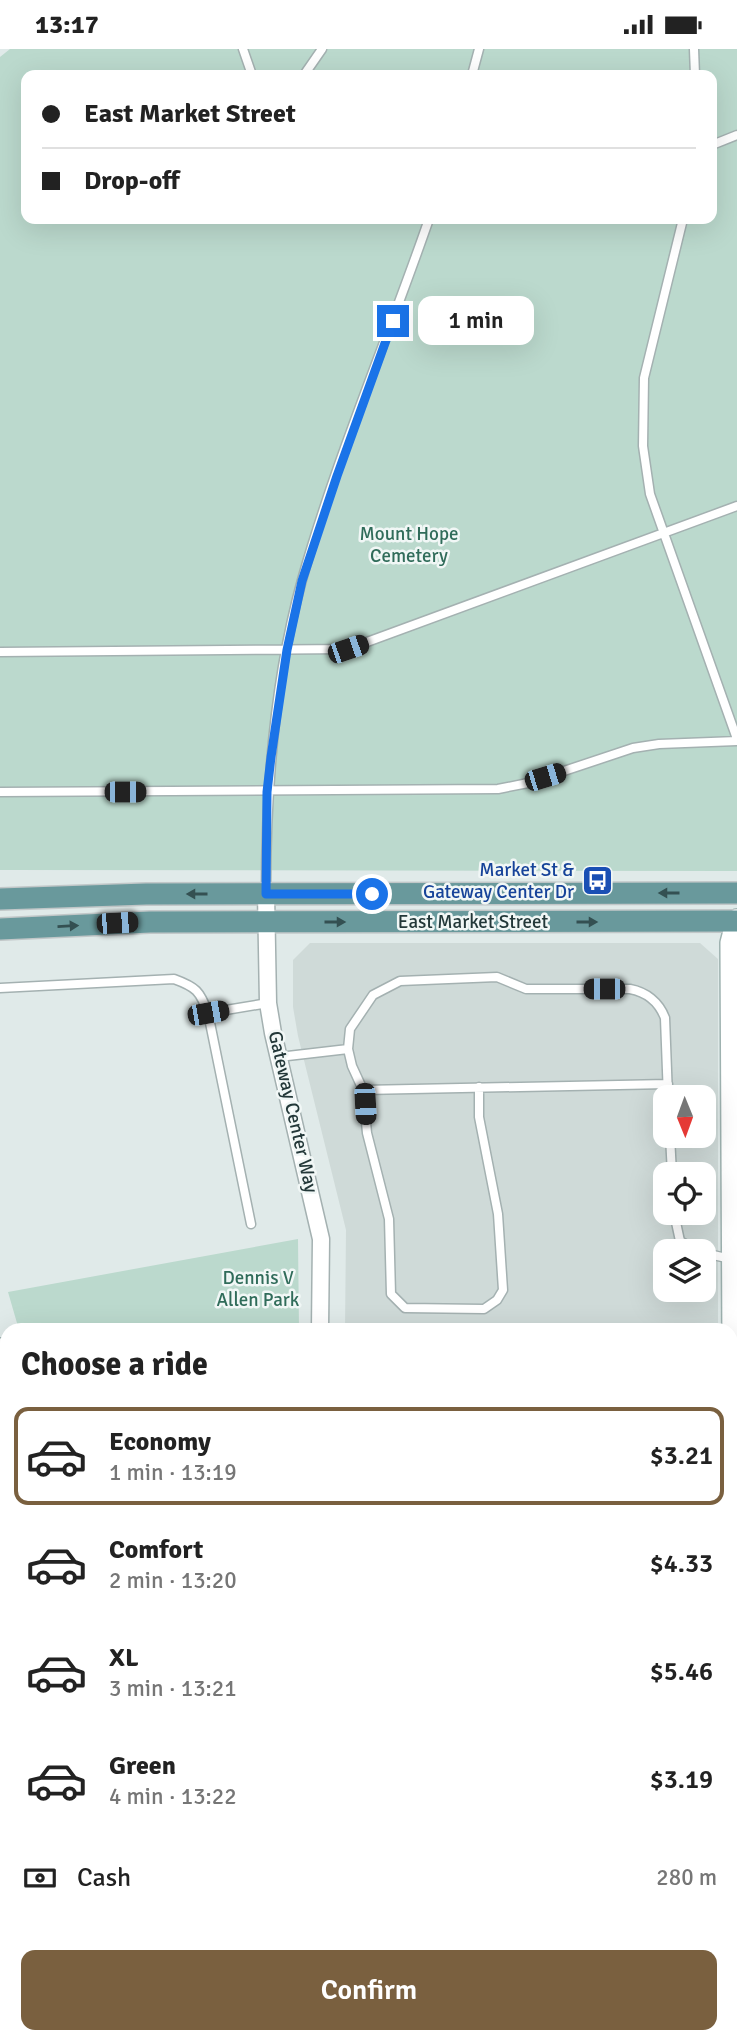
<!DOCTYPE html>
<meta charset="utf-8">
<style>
body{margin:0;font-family:Signika,sans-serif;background:#f2f2f2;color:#222;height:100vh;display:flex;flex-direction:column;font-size:26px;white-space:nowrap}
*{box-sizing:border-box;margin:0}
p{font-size:23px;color:#767676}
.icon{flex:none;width:38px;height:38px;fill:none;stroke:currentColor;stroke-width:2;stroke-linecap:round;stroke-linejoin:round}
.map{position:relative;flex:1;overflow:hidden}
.drawer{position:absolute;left:0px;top:1274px;width:738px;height:721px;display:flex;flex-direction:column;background:#fff;border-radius:21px 21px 0 0;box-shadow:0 7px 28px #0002}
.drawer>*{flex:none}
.top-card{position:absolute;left:21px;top:21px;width:696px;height:154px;border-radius:14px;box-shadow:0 7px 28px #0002;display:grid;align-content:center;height:154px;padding:0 21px;background:#fff}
.needle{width:46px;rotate:179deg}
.buttons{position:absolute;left:653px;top:1036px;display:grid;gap:14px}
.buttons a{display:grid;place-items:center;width:63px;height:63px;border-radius:14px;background:#fff;box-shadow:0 7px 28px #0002;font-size:35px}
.end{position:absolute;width:32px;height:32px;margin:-16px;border:9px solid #1a73e8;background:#fff;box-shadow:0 0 0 4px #fff}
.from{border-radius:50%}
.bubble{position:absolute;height:49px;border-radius:14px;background:#fff;box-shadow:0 7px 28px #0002;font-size:23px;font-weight:600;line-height:49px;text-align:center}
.car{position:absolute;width:21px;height:42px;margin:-21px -10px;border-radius:9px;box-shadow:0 0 5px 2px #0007;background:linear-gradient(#222 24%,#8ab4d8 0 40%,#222 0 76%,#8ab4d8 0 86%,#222 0)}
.top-card b{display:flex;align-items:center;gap:24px;height:66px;font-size:26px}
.top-card b+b{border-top:2px solid #e0e0e0}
.top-card i{width:18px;height:18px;background:#222}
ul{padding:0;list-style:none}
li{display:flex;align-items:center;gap:21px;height:98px;margin:0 14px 10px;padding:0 7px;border:4px solid transparent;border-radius:14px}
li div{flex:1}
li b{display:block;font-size:26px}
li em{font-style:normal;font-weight:600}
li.active{border-color:#7a603f}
li>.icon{width:63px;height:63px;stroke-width:1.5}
h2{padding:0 21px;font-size:32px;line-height:84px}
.pay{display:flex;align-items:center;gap:18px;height:77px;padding:0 21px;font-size:26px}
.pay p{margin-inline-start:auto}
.cta{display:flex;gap:14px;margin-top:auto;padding:14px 21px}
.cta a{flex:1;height:80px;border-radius:14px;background:#7a603f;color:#fff;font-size:28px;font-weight:600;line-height:80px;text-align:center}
.status{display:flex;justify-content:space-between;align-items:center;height:49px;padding:0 35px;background:#fff;direction:ltr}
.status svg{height:19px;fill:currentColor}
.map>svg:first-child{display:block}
</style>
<div class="status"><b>13:17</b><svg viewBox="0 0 49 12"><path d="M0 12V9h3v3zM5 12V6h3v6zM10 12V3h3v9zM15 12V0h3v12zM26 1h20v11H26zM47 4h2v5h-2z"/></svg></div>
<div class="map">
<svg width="737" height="1995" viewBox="0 0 737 1995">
<rect width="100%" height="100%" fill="#e0eae9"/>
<path fill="#cfdad8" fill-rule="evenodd" d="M 310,894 L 700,894 L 718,910 L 718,1281 L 345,1281 L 346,1181 L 298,987 L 293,958 L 293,911 ZM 665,1048 L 704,1048 L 704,1087 L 665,1087 ZM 665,1125 L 704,1125 L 704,1164 L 665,1164 ZM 665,1202 L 704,1202 L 704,1241 L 665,1241 Z
M 732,1369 L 737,1369 L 737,1995 L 233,1995 L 231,1988 L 732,1988 Z"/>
<path fill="#bbd9cd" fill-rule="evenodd" d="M 10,0 L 737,0 L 737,822 L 0,821 L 0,8 ZM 26,26 L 712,26 L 712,170 L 26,170 Z
M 298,1190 L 299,1281 L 19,1281 L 8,1243 Z"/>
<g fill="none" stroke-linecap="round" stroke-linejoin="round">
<defs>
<path id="lane" d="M 243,0 L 252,26
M 694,0 L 695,26
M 304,26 L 322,0
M 472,26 L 479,0
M 712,96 L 737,86
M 683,170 L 644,329 L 643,397 L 650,445 L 737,690
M 0,603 L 348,600 L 737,457
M 0,743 L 498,740 L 528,734 L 633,699 L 659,695 L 737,692
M 266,842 C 266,738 274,632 302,531 C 336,410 388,289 429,170
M 0,939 L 174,930 C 196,938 200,942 208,964
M 348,1000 L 350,980 L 373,946 L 400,932 L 497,928 L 526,940 L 630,940 C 646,943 659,953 665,969 L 668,1048
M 279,1008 L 348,1000 L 352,1017 L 363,1041 L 668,1035
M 363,1041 L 367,1084 L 389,1170 L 391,1245 L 405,1259 L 484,1260 L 497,1251 L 503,1241 L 498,1165 L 479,1068 L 479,1038
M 670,1087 L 672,1125
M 674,1164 L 680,1192 L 698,1202
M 251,1175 L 208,964 L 268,954
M 704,1204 L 731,1210
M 732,1637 L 737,1650
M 732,1722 L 737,1719
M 732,1838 L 737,1836
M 732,1934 L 737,1945
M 282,1988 L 284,1995
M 487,1988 L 498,1995
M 2,1995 L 204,1992"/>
<path id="street" d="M 266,845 L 268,954 L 273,984 L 321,1190 L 320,1281
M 732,1328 L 737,1328
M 0,1413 L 7,1413
M 732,1784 L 737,1781"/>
<path id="secondary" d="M 737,871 L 731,894 L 733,1299 L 737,1306
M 0,1300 L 7,1323
M 0,1885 L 7,1885"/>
<path id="primary" d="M 0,850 L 146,845 L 737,844
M 0,880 L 150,873 L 737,872"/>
</defs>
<use href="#lane" stroke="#a4b1b1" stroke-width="11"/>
<use href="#street" stroke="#a4b1b1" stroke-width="19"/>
<use href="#secondary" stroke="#9eb2b0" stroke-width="24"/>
<use href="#primary" stroke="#c1c7c8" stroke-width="24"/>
<use href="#lane" stroke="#fff" stroke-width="8"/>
<use href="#street" stroke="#fff" stroke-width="16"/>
<use href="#secondary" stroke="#fff" stroke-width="21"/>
<use href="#primary" stroke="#69999c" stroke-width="21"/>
</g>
<defs><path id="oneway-solid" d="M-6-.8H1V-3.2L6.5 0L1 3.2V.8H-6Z" transform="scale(1.75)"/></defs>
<g fill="#345052">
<use href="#oneway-solid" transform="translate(669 844) rotate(180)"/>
<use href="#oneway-solid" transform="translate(197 845) rotate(-180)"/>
<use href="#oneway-solid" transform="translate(335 873)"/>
<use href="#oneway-solid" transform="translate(587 873)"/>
<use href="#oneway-solid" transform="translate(68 877) rotate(-3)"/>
</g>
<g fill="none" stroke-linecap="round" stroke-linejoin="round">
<path stroke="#1a73e8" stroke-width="9" d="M 372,845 L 266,845 L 267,743 L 271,708 L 287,601 L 302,532 L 337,427 L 393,272"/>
</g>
<defs>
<symbol id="bus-square" viewBox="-11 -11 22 22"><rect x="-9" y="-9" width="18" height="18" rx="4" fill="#1a4fb4" stroke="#f1f7f6"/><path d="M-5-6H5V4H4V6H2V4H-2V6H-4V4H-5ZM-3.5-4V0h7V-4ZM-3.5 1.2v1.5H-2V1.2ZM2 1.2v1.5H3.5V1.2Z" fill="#fff"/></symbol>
</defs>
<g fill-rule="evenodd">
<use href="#bus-square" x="580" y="814" width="35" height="35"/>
</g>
<g text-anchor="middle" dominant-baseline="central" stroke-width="5" stroke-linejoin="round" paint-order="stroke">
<g font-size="19" fill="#306c5a" stroke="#f1f7f6">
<text x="409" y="485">Mount Hope<tspan x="409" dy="22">Cemetery</tspan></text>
<text x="258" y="1229">Dennis V<tspan x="258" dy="22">Allen Park</tspan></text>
</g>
<g font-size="19" fill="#164399" stroke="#f1f7f6" text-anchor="end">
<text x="574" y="821">Market St &amp;<tspan x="574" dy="22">Gateway Center Dr</tspan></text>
</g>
<g font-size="19" fill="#233839" stroke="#f1f7f6">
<text x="473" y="873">East Market Street</text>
<text transform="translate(293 1063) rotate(77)">Gateway Center Way</text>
</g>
</g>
</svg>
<div class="buttons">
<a><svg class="needle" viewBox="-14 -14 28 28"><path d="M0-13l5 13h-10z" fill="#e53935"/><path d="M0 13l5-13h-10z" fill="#767676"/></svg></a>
<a><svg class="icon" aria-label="locate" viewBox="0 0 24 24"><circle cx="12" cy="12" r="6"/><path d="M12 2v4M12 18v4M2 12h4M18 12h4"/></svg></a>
<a><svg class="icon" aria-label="layers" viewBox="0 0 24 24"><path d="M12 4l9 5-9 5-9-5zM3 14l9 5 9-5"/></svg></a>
</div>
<i class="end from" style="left:372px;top:845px"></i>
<i class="end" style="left:393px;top:272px"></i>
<div class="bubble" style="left:418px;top:247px;width:116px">1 min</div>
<i class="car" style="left:348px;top:600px;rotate:71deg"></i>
<i class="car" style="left:545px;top:728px;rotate:73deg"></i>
<i class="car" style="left:125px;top:743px;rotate:90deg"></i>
<i class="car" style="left:117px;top:874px;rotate:87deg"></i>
<i class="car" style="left:604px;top:940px;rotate:270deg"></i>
<i class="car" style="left:208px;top:964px;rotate:80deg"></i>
<i class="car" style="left:365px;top:1055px;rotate:177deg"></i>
<div class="top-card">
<b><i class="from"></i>East Market Street</b>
<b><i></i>Drop-off</b>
</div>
<section class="drawer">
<h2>Choose a ride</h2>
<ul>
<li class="active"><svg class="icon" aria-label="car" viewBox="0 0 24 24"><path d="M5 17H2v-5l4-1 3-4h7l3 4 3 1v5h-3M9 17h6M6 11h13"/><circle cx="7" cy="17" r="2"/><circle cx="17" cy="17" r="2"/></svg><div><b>Economy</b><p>1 min · 13:19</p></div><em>$3.21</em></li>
<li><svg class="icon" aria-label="car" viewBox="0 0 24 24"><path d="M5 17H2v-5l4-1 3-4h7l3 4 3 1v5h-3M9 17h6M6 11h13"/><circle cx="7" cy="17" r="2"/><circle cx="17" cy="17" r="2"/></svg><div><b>Comfort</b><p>2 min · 13:20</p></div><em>$4.33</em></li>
<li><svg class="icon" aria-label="car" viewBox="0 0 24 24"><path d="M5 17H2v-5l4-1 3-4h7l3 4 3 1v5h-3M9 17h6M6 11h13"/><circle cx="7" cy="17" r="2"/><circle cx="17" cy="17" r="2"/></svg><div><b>XL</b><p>3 min · 13:21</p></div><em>$5.46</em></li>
<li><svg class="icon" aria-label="car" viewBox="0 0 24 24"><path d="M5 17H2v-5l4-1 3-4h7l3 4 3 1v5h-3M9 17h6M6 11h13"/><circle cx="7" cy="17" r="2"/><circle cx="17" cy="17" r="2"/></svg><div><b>Green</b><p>4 min · 13:22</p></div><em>$3.19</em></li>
</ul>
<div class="pay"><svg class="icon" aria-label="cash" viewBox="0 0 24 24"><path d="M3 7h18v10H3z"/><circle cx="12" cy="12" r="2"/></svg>Cash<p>280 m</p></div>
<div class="cta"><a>Confirm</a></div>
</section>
</div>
